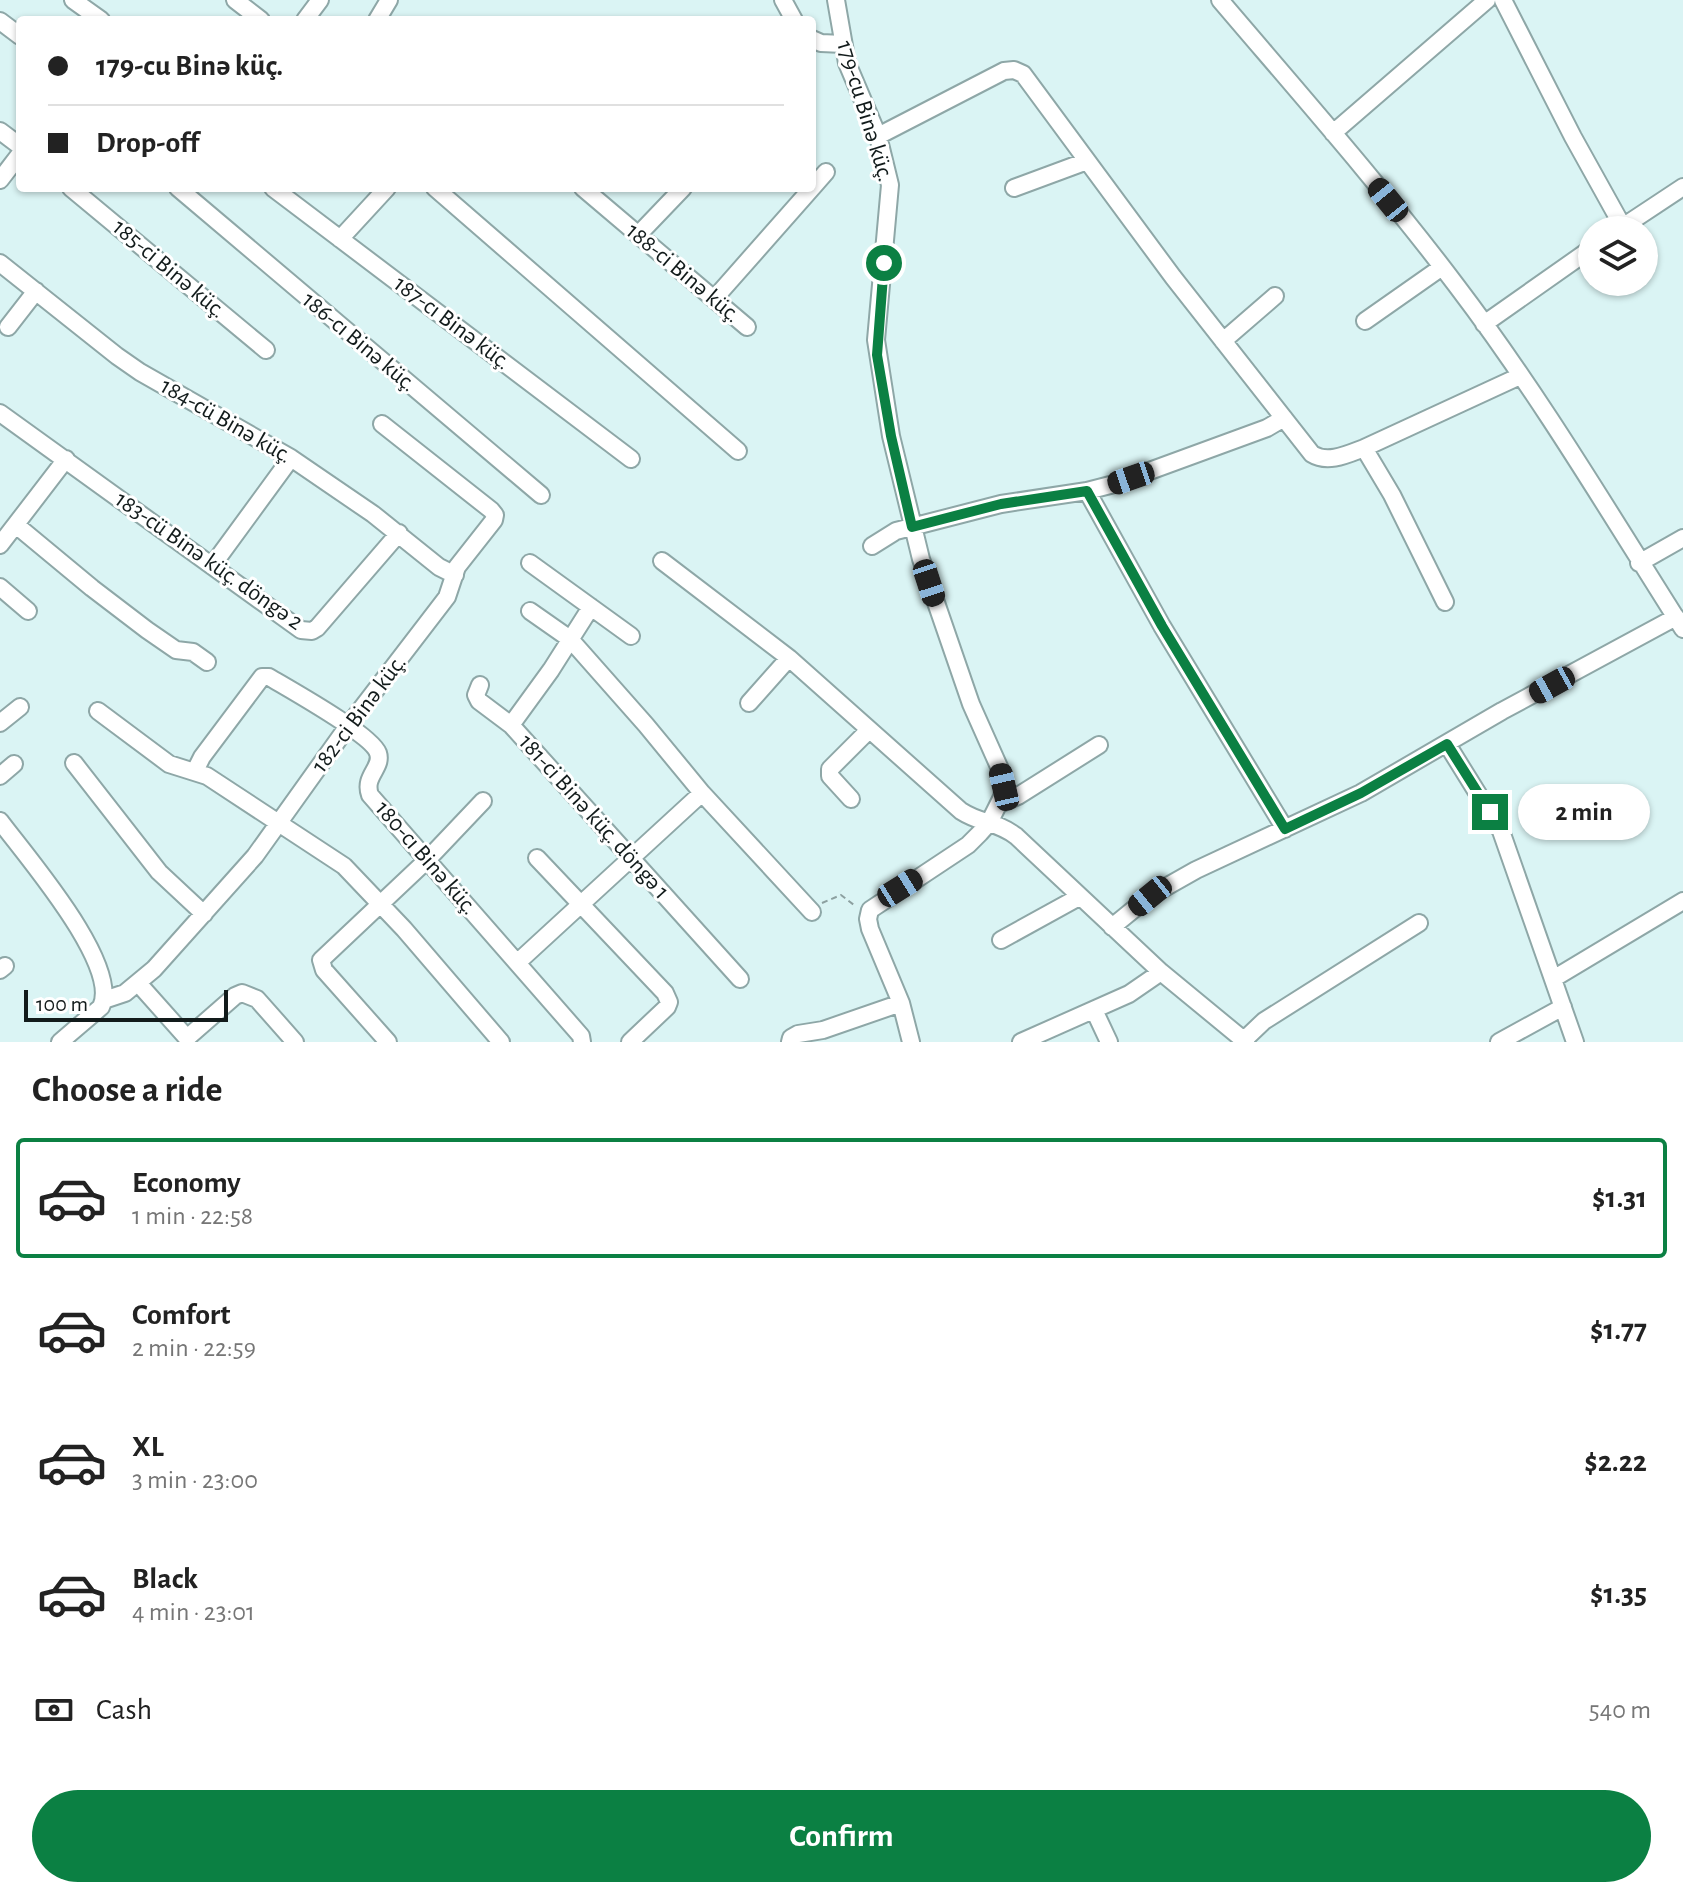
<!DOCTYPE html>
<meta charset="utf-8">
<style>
body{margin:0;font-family:"Alegreya Sans",sans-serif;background:#f6f6f6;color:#222;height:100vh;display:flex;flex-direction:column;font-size:30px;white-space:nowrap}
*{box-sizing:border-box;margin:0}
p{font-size:26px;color:#767676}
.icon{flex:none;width:44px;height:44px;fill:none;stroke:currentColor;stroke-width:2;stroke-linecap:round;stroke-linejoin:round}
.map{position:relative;height:1042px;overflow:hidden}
.details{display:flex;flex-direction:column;background:#fff;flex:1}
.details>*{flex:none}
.banner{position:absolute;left:16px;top:16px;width:800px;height:176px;border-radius:8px;box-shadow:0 2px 6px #0004;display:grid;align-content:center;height:176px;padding:0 32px;background:#fff}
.fabs{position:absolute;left:1578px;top:216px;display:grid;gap:16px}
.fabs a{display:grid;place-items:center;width:80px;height:80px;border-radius:50%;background:#fff;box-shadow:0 2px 6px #0004;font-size:40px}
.scale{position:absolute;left:24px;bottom:20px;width:204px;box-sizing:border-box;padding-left:8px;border:4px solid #121b1b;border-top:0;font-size:22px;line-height:28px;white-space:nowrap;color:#121b1b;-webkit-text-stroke:6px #fff;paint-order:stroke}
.end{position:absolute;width:36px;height:36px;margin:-18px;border:10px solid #0b8043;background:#fff;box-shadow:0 0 0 4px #fff}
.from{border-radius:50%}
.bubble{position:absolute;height:56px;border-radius:28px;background:#fff;box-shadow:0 2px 6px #0004;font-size:26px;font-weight:700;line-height:56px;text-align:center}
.car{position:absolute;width:24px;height:48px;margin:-24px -12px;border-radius:10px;box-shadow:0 0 6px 2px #0007;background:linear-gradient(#222 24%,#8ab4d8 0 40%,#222 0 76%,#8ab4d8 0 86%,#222 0)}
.banner b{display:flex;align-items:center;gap:28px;height:76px;font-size:30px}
.banner b+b{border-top:2px solid #e0e0e0}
.banner i{width:20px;height:20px;background:#222}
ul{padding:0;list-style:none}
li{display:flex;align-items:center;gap:24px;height:120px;margin:0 16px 12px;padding:0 16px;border:4px solid transparent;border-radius:8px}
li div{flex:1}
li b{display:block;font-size:30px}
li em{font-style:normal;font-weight:700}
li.selected{border-color:#0b8043}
li>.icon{width:72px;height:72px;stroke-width:1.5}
h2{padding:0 32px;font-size:36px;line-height:96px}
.pay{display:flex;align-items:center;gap:20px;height:88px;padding:0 32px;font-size:30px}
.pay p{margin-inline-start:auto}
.primary-button{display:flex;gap:16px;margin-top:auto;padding:16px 32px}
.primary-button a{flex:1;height:92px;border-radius:48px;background:#0b8043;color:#fff;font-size:32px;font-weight:700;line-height:92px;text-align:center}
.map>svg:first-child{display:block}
</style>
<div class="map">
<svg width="1683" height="1042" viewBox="0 0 1683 1042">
<rect width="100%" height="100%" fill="#daf4f4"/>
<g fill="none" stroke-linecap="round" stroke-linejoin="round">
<defs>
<path id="minor" d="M 73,0 L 101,20
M 235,0 L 261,20
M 783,0 L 794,20
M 836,0 L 847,63 L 878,136 L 890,185 L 876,340 L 891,436 L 921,559 L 971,704 L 1000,769 L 1004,787 L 1002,797 L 989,823 L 980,833 L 968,845 L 870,910 L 868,919 L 870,929 L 901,1003 L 911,1042
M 1220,0 C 1300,94 1382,187 1456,285 C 1539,394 1610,514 1683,629
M 1503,0 L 1573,137 L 1623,227
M 305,20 L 320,0
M 377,20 L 389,0
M 0,21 L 20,36
M 812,39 L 821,43 L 843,44
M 0,131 L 20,146
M 1333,133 L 1487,0
M 878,136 L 1004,71 L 1014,70 L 1023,74 L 1173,277 L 1312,454 C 1328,464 1348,454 1364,448 L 1520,376
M 0,180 L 20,154
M 71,188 L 266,350
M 178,188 L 541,495
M 273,188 L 631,459
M 435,188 L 738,451
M 583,188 L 747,327
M 812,188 L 826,172
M 1014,188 L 1087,161
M 1618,230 L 1683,187
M 638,235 L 683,188
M 340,239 L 387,188
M 0,263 L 117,356 L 140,372 L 291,458 L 373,514 L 439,567 L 455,575
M 714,299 L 812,188
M 1365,321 L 1442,267
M 1484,324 L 1592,248
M 8,327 L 36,291
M 1223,341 L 1275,296
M 0,413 L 301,630 L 312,631 L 317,628 L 399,533
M 1364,448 L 1392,495 L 1445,602
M 1087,491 L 1162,626 L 1285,829
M 16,525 L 92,588 L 147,630 L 176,650 L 193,652 L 207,662
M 0,545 L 66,459
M 872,546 L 896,531 L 1001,504 L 1087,491 L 1114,484 L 1267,428 L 1284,418
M 662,561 L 789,658 L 961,811 C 981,824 996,821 1016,836 L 1161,972 L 1246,1042
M 530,563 L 631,636
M 1639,563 L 1683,538
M 212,566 L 291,458
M 0,587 L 28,611
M 591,607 L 551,670 L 511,725 L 740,979
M 530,611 L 570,639 L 646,725 L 702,793 L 812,912
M 480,685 L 476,695 L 479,701 L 511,725
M 749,703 L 789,658
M 98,711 L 169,764 L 207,776 L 344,866 L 404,929 L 501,1042
M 0,723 L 20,707
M 1447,744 L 1501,831 L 1575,1042
M 74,763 L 159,872 L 204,914
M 195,771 L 202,757 L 262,677 L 269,677 C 289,689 372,735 378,753 C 383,768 363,776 370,795 L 581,1036 L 582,1042
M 0,776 L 14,764
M 851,799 L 830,776 L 830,769 L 869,730
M 999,804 L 1018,796 L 1099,745
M 0,821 C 26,856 121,965 101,1007 L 60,1042
M 537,858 L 665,993 L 669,1002 L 667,1007 L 630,1042
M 1112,927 L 1150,896 L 1196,870 L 1361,793 L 1502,711 L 1676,617
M 1001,940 L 1079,897
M 518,962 L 702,793
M 0,970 L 5,966
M 1553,979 L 1683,901
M 138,983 L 187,1038 L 235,996 L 242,993 L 257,999 L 295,1042
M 104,1000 L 125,993 L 154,969 L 255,856 L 348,726 L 447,597 L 457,567 L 494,520 L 495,515 L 491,510 L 382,424
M 1094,1010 L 1109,1042
M 1244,1040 L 1264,1021 L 1419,923
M 388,1042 L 324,970 L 321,960 L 427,860 L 483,801
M 790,1042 L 791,1038 L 798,1034 L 823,1030 L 901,1003
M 1021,1042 L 1129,994 L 1161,972
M 1499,1042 L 1563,1007"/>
</defs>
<use href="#minor" stroke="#8ea7a7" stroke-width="20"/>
<path stroke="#8ca0a0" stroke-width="2" stroke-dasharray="6 4" stroke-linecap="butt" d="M 822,903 L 841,895 L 854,905"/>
<use href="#minor" stroke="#fff" stroke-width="16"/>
</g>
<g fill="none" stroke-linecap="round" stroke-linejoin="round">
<path stroke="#0b8043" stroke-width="10" d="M 884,263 L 877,355 L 891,436 L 912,527 L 1001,504 L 1087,491 L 1162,626 L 1285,829 L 1361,793 L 1447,744 L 1490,812"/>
</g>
<g text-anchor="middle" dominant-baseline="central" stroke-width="6" stroke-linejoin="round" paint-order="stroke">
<g font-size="24" fill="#121b1b" stroke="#fff">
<text transform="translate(865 111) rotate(73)">179-cu Binə küç.</text>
<text transform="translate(169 269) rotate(40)">185-ci Binə küç.</text>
<text transform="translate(683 273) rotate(40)">188-ci Binə küç.</text>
<text transform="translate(452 323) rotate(37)">187-cı Binə küç.</text>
<text transform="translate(359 342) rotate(40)">186-cı Binə küç.</text>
<text transform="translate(226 421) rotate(30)">184-cü Binə küç.</text>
<text transform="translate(209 561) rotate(35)">183-cü Binə küç. döngə 2</text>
<text transform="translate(359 714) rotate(-53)">182-ci Binə küç.</text>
<text transform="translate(594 817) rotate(48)">181-ci Binə küç. döngə 1</text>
<text transform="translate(426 858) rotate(49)">180-cı Binə küç.</text>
</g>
</g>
</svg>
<div class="fabs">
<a><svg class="icon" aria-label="layers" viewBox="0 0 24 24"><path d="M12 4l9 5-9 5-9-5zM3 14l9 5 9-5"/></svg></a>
</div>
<div class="scale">100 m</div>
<i class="end from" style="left:884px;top:263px"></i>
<i class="end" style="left:1490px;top:812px"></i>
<div class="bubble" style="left:1518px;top:784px;width:132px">2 min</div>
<i class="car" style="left:1388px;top:200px;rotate:321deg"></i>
<i class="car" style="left:1131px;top:478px;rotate:251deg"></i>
<i class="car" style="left:929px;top:583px;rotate:162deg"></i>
<i class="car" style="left:1552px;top:685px;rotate:241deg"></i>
<i class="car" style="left:1004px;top:787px;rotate:347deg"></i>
<i class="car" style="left:900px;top:888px;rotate:58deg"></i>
<i class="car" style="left:1150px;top:896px;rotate:231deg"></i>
<div class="banner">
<b><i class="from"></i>179-cu Binə küç.</b>
<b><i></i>Drop-off</b>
</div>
</div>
<section class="details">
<h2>Choose a ride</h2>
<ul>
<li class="selected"><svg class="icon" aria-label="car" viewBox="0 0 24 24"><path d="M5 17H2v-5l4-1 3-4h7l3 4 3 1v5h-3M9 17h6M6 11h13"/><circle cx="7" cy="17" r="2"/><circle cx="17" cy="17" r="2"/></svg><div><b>Economy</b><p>1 min · 22:58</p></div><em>$1.31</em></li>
<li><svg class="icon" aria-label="car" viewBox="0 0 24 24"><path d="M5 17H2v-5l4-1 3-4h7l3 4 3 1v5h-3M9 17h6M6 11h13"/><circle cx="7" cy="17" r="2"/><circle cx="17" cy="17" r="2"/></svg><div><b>Comfort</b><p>2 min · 22:59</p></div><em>$1.77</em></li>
<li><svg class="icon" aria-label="car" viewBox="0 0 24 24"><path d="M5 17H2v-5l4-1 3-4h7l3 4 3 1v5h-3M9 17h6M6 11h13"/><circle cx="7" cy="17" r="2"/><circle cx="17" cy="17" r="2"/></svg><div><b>XL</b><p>3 min · 23:00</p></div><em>$2.22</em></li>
<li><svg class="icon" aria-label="car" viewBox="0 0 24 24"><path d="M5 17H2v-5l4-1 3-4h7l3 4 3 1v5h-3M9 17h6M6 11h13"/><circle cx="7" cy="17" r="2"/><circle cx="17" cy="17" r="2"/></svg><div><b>Black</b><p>4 min · 23:01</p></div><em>$1.35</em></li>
</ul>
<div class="pay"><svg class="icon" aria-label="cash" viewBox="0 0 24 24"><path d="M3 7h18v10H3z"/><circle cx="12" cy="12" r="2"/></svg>Cash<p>540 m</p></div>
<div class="primary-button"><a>Confirm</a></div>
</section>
